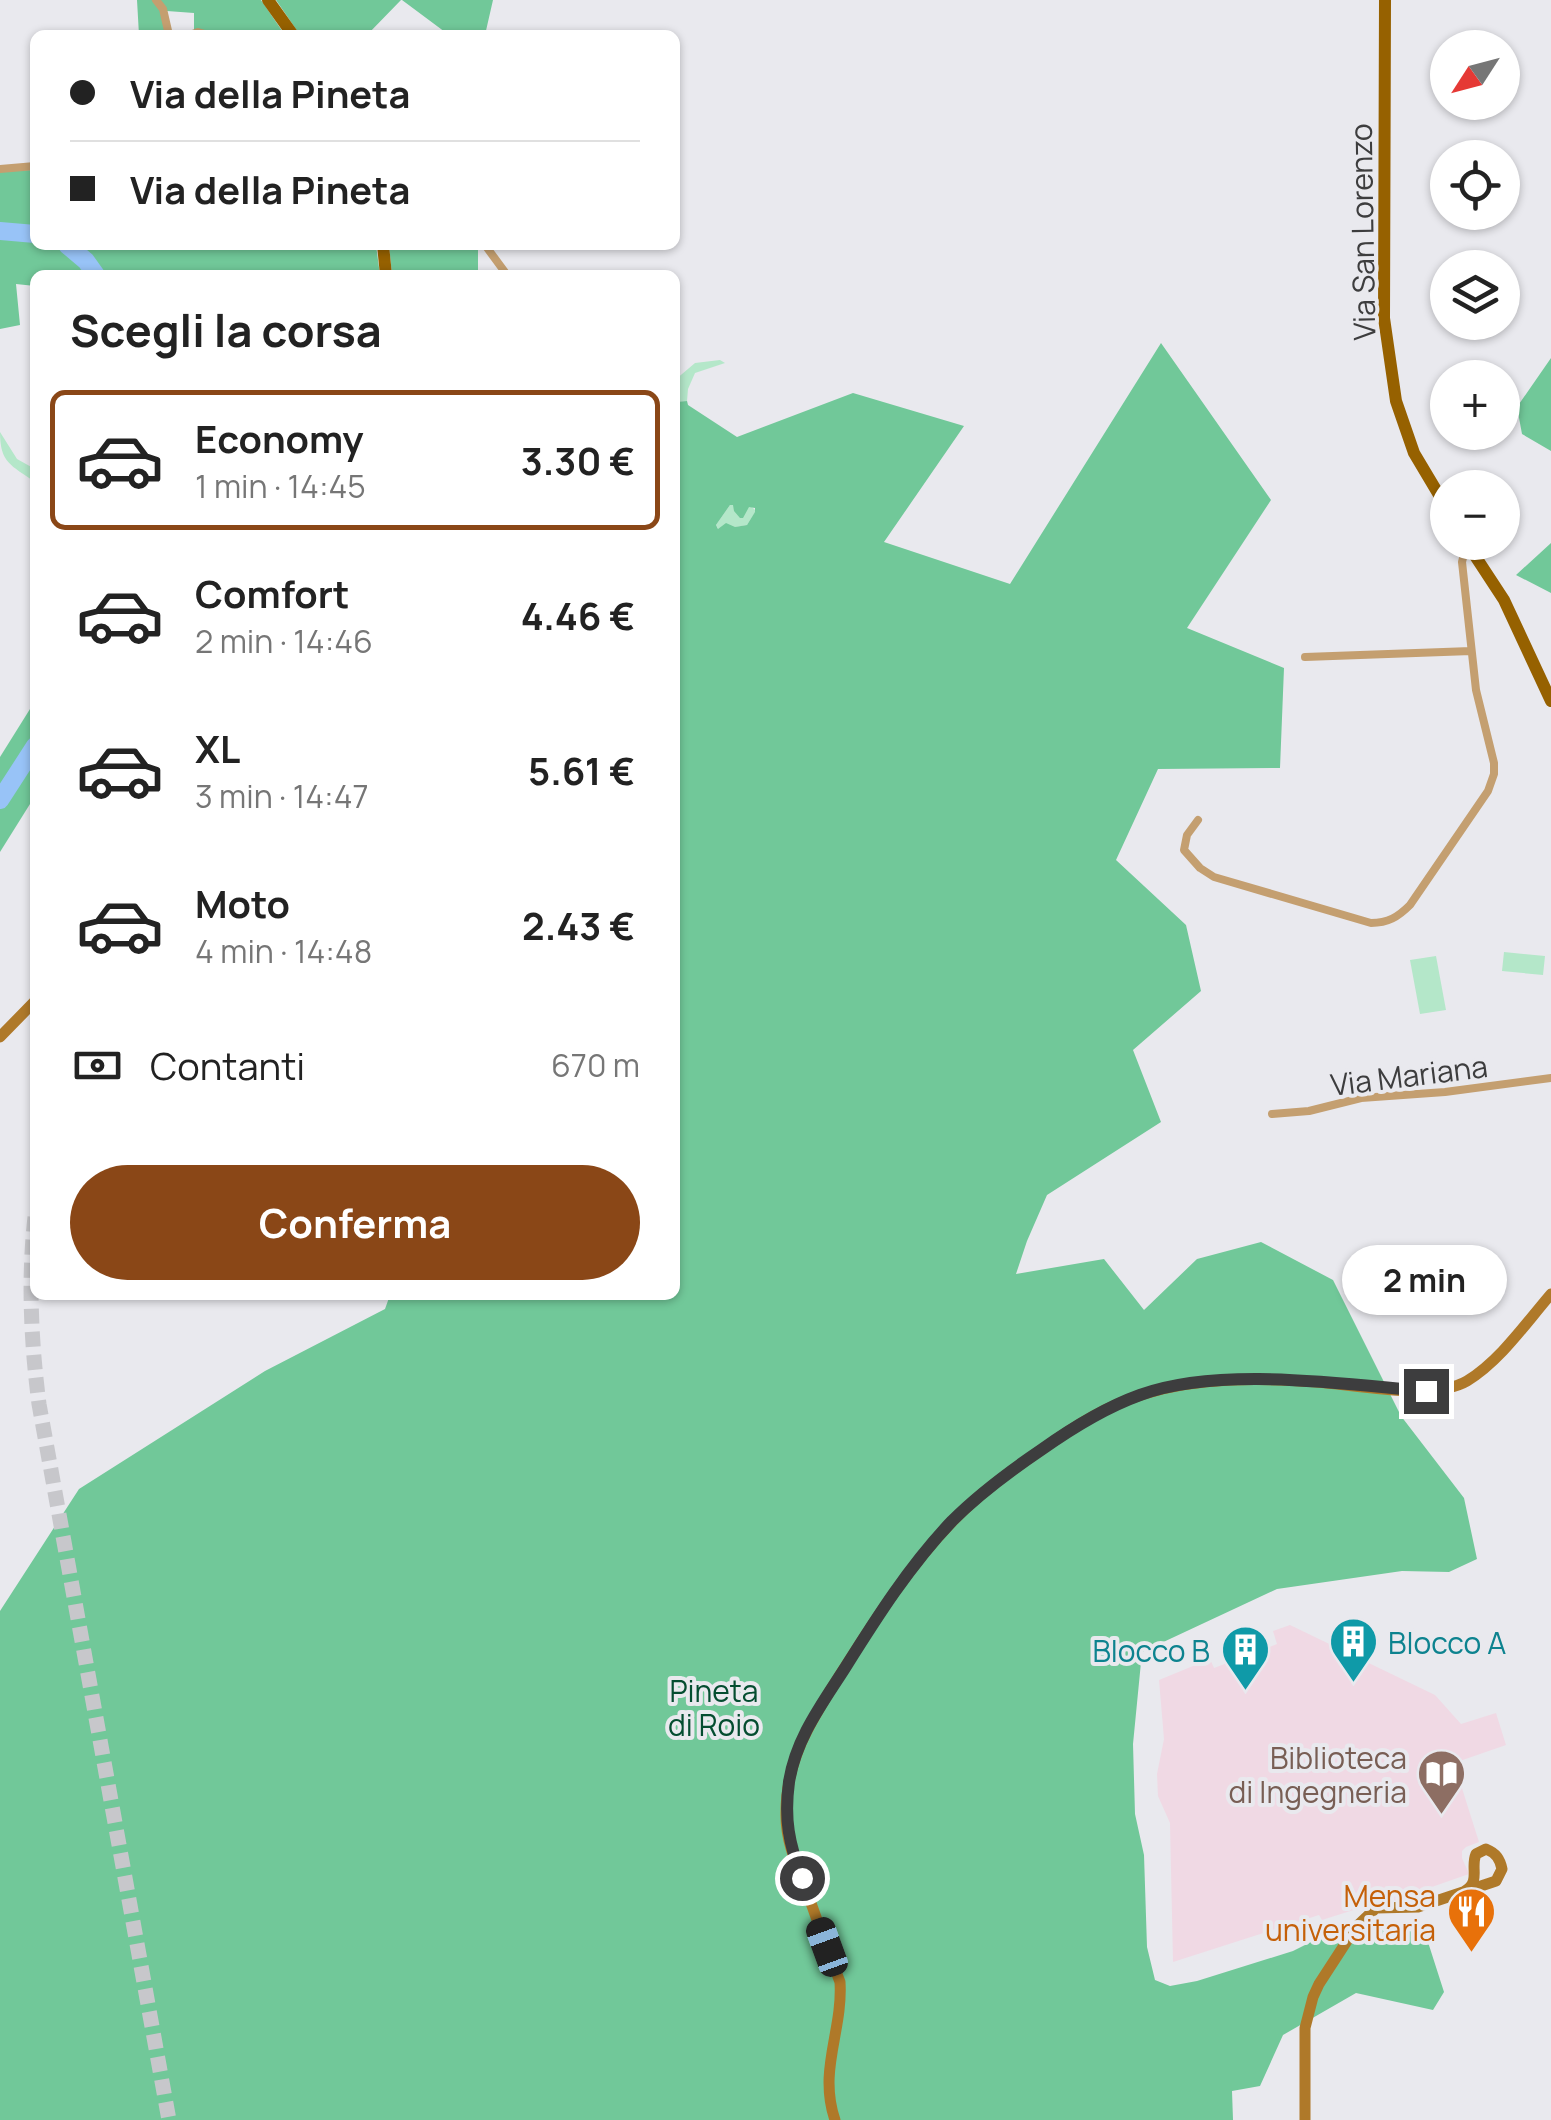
<!DOCTYPE html>
<html lang="it">
<meta charset="utf-8">
<style>
body{margin:0;font-family:Manrope,sans-serif;background:#f6f6f6;color:#222;height:100vh;display:flex;flex-direction:column;font-size:38px;white-space:nowrap}
*{box-sizing:border-box;margin:0}
p{font-size:32px;color:#767676}
.icon{flex:none;width:55px;height:55px;fill:none;stroke:currentColor;stroke-width:2;stroke-linecap:round;stroke-linejoin:round}
.map{position:relative;flex:1;overflow:hidden}
.sheet{position:absolute;left:30px;top:270px;width:650px;height:1030px;display:flex;flex-direction:column;background:#fff;border-radius:15px;box-shadow:0 2px 8px #0004}
.sheet>*{flex:none}
.top-card{position:absolute;left:30px;top:30px;width:650px;height:220px;border-radius:15px;box-shadow:0 2px 8px #0004;display:grid;align-content:center;height:220px;padding:0 40px;background:#fff}
.needle{width:65px;rotate:234deg}
.tools{position:absolute;left:1430px;top:30px;display:grid;gap:20px}
.tools a{display:grid;place-items:center;width:90px;height:90px;border-radius:50%;background:#fff;box-shadow:0 2px 8px #0004;font-size:50px}
.end{position:absolute;width:45px;height:45px;margin:-22px;border:12px solid #3d3d3e;background:#fff;box-shadow:0 0 0 5px #fff}
.from{border-radius:50%}
.bubble{position:absolute;height:70px;border-radius:35px;background:#fff;box-shadow:0 2px 8px #0004;font-size:32px;font-weight:700;line-height:70px;text-align:center}
.car{position:absolute;width:30px;height:60px;margin:-30px -15px;border-radius:12px;box-shadow:0 0 8px 2px #0007;background:linear-gradient(#222 24%,#8ab4d8 0 40%,#222 0 76%,#8ab4d8 0 86%,#222 0)}
.top-card b{display:flex;align-items:center;gap:35px;height:95px;font-size:38px}
.top-card b+b{border-top:2px solid #e0e0e0}
.top-card i{width:25px;height:25px;background:#222}
ul{padding:0;list-style:none}
li{display:flex;align-items:center;gap:30px;height:140px;margin:0 20px 15px;padding:0 20px;border:5px solid transparent;border-radius:15px}
li div{flex:1}
li b{display:block;font-size:38px}
li em{font-style:normal;font-weight:700}
li.active{border-color:#8a4717}
li>.icon{width:90px;height:90px;stroke-width:1.5}
h2{padding:0 40px;font-size:45px;line-height:120px}
.pay{display:flex;align-items:center;gap:25px;height:110px;padding:0 40px;font-size:38px}
.pay p{margin-inline-start:auto}
.button{display:flex;gap:20px;margin-top:auto;padding:20px 40px}
.button a{flex:1;height:115px;border-radius:60px;background:#8a4717;color:#fff;font-size:40px;font-weight:700;line-height:115px;text-align:center}
.map>svg:first-child{display:block}
</style>
<div class="map">
<svg width="1551" height="2120" viewBox="0 0 1551 2120">
<rect width="100%" height="100%" fill="#e9e9ee"/>
<path fill="#f0d9e4" d="M 1290,1625 L 1435,1695 L 1461,1724 L 1496,1713 L 1506,1745 L 1454,1763 L 1479,1842 L 1466,1847 L 1462,1851 L 1462,1858 L 1469,1874 L 1426,1889 L 1428,1897 L 1413,1902 L 1405,1903 L 1388,1899 L 1322,1920 L 1319,1915 L 1173,1962 L 1170,1823 L 1158,1796 L 1157,1774 L 1164,1739 L 1159,1680 L 1210,1659 L 1214,1668 L 1277,1644 L 1273,1631 Z"/>
<path fill="#b4e7c9" d="M 720,360 L 725,363 L 695,373 L 688,389 L 687,401 L 675,402 L 675,380 L 695,363 Z
M 0,432 L 17,459 L 35,469 L 35,482 C 11,465 0,463 0,432 Z
M 733,504 L 751,506 L 756,511 L 747,525 L 719,530 L 716,525 L 730,505 Z
M 1504,952 L 1545,956 L 1543,975 L 1502,971 Z
M 1436,956 L 1446,1010 L 1420,1014 L 1410,960 Z"/>
<path fill="#71c899" fill-rule="evenodd" d="M 137,0 L 261,0 L 285,35 L 194,35 L 194,13 L 167,11 L 164,34 L 139,35 Z
M 276,0 L 401,0 L 367,35 L 300,35 Z
M 402,0 L 493,0 L 485,35 L 449,35 Z
M 35,170 L 35,245 L 376,245 L 380,275 L 35,275 L 35,286 L 16,284 L 20,325 L 0,329 L 0,171 Z
M 389,245 L 478,245 L 478,275 L 392,275 Z
M 1161,343 L 1271,500 L 1187,628 L 1284,668 L 1280,768 L 1158,769 L 1116,860 L 1186,925 L 1201,991 L 1133,1050 L 1161,1122 L 1047,1195 L 1027,1241 L 1016,1274 L 1104,1259 L 1144,1310 L 1197,1259 L 1261,1242 L 1333,1280 L 1401,1416 L 1464,1498 L 1477,1559 L 1449,1572 L 1402,1571 L 1277,1589 L 1142,1652 L 1133,1744 L 1135,1814 L 1144,1855 L 1147,1947 L 1155,1980 L 1170,1986 L 1197,1981 L 1293,1951 L 1337,1929 L 1399,1926 L 1427,1939 L 1444,1992 L 1433,2010 L 1356,1993 L 1283,2035 L 1260,2086 L 1232,2091 L 1233,2120 L 0,2120 L 0,1611 L 79,1489 L 265,1371 L 385,1309 L 390,1295 L 675,1295 L 675,402 L 687,401 L 688,405 L 737,437 L 853,393 L 964,426 L 884,542 L 1010,584 ZM 730,505 L 733,505 L 734,511 L 740,518 L 743,518 L 749,507 L 755,508 L 755,512 L 747,525 L 735,527 L 726,523 L 718,529 L 716,525 Z
M 1551,358 L 1551,451 L 1522,434 L 1517,407 Z
M 1551,543 L 1551,593 L 1516,575 Z
M 35,701 L 35,796 L 0,852 L 0,757 Z"/>
<g fill="none" stroke-linecap="round" stroke-linejoin="round">
<path stroke="#98c3f7" stroke-width="18" d="M 0,231 L 35,234
M 67,245 L 86,261 L 96,275
M 0,800 L 35,746"/>
<path stroke="#c7c7cb" stroke-width="15" stroke-dasharray="15 8" stroke-linecap="butt" d="M 35,1217 C 28,1279 31,1342 39,1404 L 169,2120"/>
<path stroke="#c49f70" stroke-width="8" d="M 156,0 L 163,9 L 169,35
M 190,35 L 198,32 L 208,35
M 0,169 L 35,166
M 485,245 L 507,275
M 1305,657 L 1471,651
M 1198,820 L 1187,835 L 1184,850 L 1200,868 L 1214,877 L 1371,923 C 1388,923 1398,917 1410,905 L 1488,791 L 1494,774 L 1494,763 L 1476,690 L 1462,562 L 1465,550 L 1469,546
M 1272,1114 L 1309,1111 L 1361,1098 L 1445,1092 L 1551,1078"/>
<path stroke="#af7929" stroke-width="11" d="M 0,1037 L 35,1001
M 835,2120 C 818,2070 843,2031 840,1982 C 828,1951 817,1920 806,1889 C 797,1866 786,1842 786,1816 C 785,1756 816,1713 847,1664 C 878,1615 910,1566 950,1524 C 977,1495 1012,1470 1044,1448 C 1075,1426 1108,1405 1144,1394 C 1199,1377 1260,1378 1317,1382 C 1357,1385 1433,1401 1467,1381 C 1500,1361 1526,1323 1551,1294
M 1305,2120 L 1305,2028 L 1313,1997 L 1319,1984 L 1356,1927 L 1376,1908 L 1418,1907 L 1496,1881 L 1502,1869 C 1500,1859 1496,1853 1486,1849 L 1476,1854 C 1470,1868 1481,1881 1465,1891"/>
<path stroke="#966100" stroke-width="12" d="M 268,0 L 293,35
M 1385,0 L 1384,318 L 1396,401 L 1414,453 L 1448,510
M 383,245 L 386,275
M 1466,542 L 1504,600 L 1551,701"/>
</g>
<g fill="none" stroke-linecap="round" stroke-linejoin="round">
<path stroke="#3d3d3e" stroke-width="12" d="M 802,1878 C 789,1844 784,1819 789,1782 C 796,1738 822,1704 845,1668 C 877,1617 910,1565 952,1521 C 978,1495 1010,1471 1041,1450 C 1072,1428 1104,1408 1140,1395 C 1219,1366 1342,1384 1426,1391"/>
</g>
<defs>
<symbol id="building-pin" viewBox="-11 -11 22 30"><path d="M0 17L-7.5 6A9.5 9.5 0 1 1 7.5 6Z" fill="#0f9aa8" stroke="#e9e9ee"/><path d="M-4-6H4V6H1V3H-1V6H-4ZM-2.5-4.3h1.7v1.8h-1.7ZM.8-4.3h1.7v1.8H.8ZM-2.5-1h1.7V.8h-1.7ZM.8-1h1.7V.8H.8Z" fill="#fff"/></symbol>
<symbol id="library-pin" viewBox="-11 -11 22 30"><path d="M0 17L-7.5 6A9.5 9.5 0 1 1 7.5 6Z" fill="#8d6e63" stroke="#e9e9ee"/><path d="M-6-4Q-3-5.5-.7-3.5V5Q-3 3-6 4ZM6-4Q3-5.5 .7-3.5V5Q3 3 6 4Z" fill="#fff"/></symbol>
<symbol id="restaurant-pin" viewBox="-11 -11 22 30"><path d="M0 17L-7.5 6A9.5 9.5 0 1 1 7.5 6Z" fill="#e8710a" stroke="#e9e9ee"/><path d="M-5-6h1v4h1v-4h1v4h1v-4h1v5L-1.5 .5V6h-2V.5L-5-1ZM5-6V6H3V1.5H1.5Q1.5-4 5-6Z" fill="#fff"/></symbol>
</defs>
<g fill-rule="evenodd">
<use href="#building-pin" x="1326" y="1614" width="55" height="75"/>
<use href="#building-pin" x="1218" y="1622" width="55" height="75"/>
<use href="#library-pin" x="1414" y="1746" width="55" height="75"/>
<use href="#restaurant-pin" x="1444" y="1884" width="55" height="75"/>
</g>
<g text-anchor="middle" dominant-baseline="central" stroke-width="8" stroke-linejoin="round" paint-order="stroke">
<g font-size="30" fill="#3d3d3e" stroke="#e9e9ee">
<text transform="translate(1362 232) rotate(-91)">Via San Lorenzo</text>
<text transform="translate(1409 1075) rotate(-7)">Via Mariana</text>
</g>
<g font-size="30" fill="#0d838f" stroke="#e9e9ee" text-anchor="start">
<text x="1388" y="1642">Blocco A</text>
<text x="1210" y="1650" text-anchor="end">Blocco B</text>
</g>
<g font-size="30" fill="#044d30" stroke="#e9e9ee">
<text x="714" y="1690">Pineta<tspan x="714" dy="34">di Roio</tspan></text>
</g>
<g font-size="30" fill="#785e54" stroke="#e9e9ee" text-anchor="end">
<text x="1407" y="1757">Biblioteca<tspan x="1407" dy="34">di Ingegneria</tspan></text>
</g>
<g font-size="30" fill="#c56008" stroke="#e9e9ee" text-anchor="end">
<text x="1436" y="1895">Mensa<tspan x="1436" dy="34">universitaria</tspan></text>
</g>
</g>
</svg>
<div class="tools">
<a><svg class="needle" viewBox="-14 -14 28 28"><path d="M0-13l5 13h-10z" fill="#e53935"/><path d="M0 13l5-13h-10z" fill="#767676"/></svg></a>
<a><svg class="icon" aria-label="locate" viewBox="0 0 24 24"><circle cx="12" cy="12" r="6"/><path d="M12 2v4M12 18v4M2 12h4M18 12h4"/></svg></a>
<a><svg class="icon" aria-label="layers" viewBox="0 0 24 24"><path d="M12 4l9 5-9 5-9-5zM3 14l9 5 9-5"/></svg></a>
<a>+</a>
<a>−</a>
</div>
<i class="end from" style="left:802px;top:1878px"></i>
<i class="end" style="left:1426px;top:1391px"></i>
<div class="bubble" style="left:1342px;top:1245px;width:165px">2 min</div>
<i class="car" style="left:827px;top:1947px;rotate:340deg"></i>
<div class="top-card">
<b><i class="from"></i>Via della Pineta</b>
<b><i></i>Via della Pineta</b>
</div>
<section class="sheet">
<h2>Scegli la corsa</h2>
<ul>
<li class="active"><svg class="icon" aria-label="car" viewBox="0 0 24 24"><path d="M5 17H2v-5l4-1 3-4h7l3 4 3 1v5h-3M9 17h6M6 11h13"/><circle cx="7" cy="17" r="2"/><circle cx="17" cy="17" r="2"/></svg><div><b>Economy</b><p>1 min · 14:45</p></div><em>3.30 €</em></li>
<li><svg class="icon" aria-label="car" viewBox="0 0 24 24"><path d="M5 17H2v-5l4-1 3-4h7l3 4 3 1v5h-3M9 17h6M6 11h13"/><circle cx="7" cy="17" r="2"/><circle cx="17" cy="17" r="2"/></svg><div><b>Comfort</b><p>2 min · 14:46</p></div><em>4.46 €</em></li>
<li><svg class="icon" aria-label="car" viewBox="0 0 24 24"><path d="M5 17H2v-5l4-1 3-4h7l3 4 3 1v5h-3M9 17h6M6 11h13"/><circle cx="7" cy="17" r="2"/><circle cx="17" cy="17" r="2"/></svg><div><b>XL</b><p>3 min · 14:47</p></div><em>5.61 €</em></li>
<li><svg class="icon" aria-label="car" viewBox="0 0 24 24"><path d="M5 17H2v-5l4-1 3-4h7l3 4 3 1v5h-3M9 17h6M6 11h13"/><circle cx="7" cy="17" r="2"/><circle cx="17" cy="17" r="2"/></svg><div><b>Moto</b><p>4 min · 14:48</p></div><em>2.43 €</em></li>
</ul>
<div class="pay"><svg class="icon" aria-label="cash" viewBox="0 0 24 24"><path d="M3 7h18v10H3z"/><circle cx="12" cy="12" r="2"/></svg>Contanti<p>670 m</p></div>
<div class="button"><a>Conferma</a></div>
</section>
</div>
